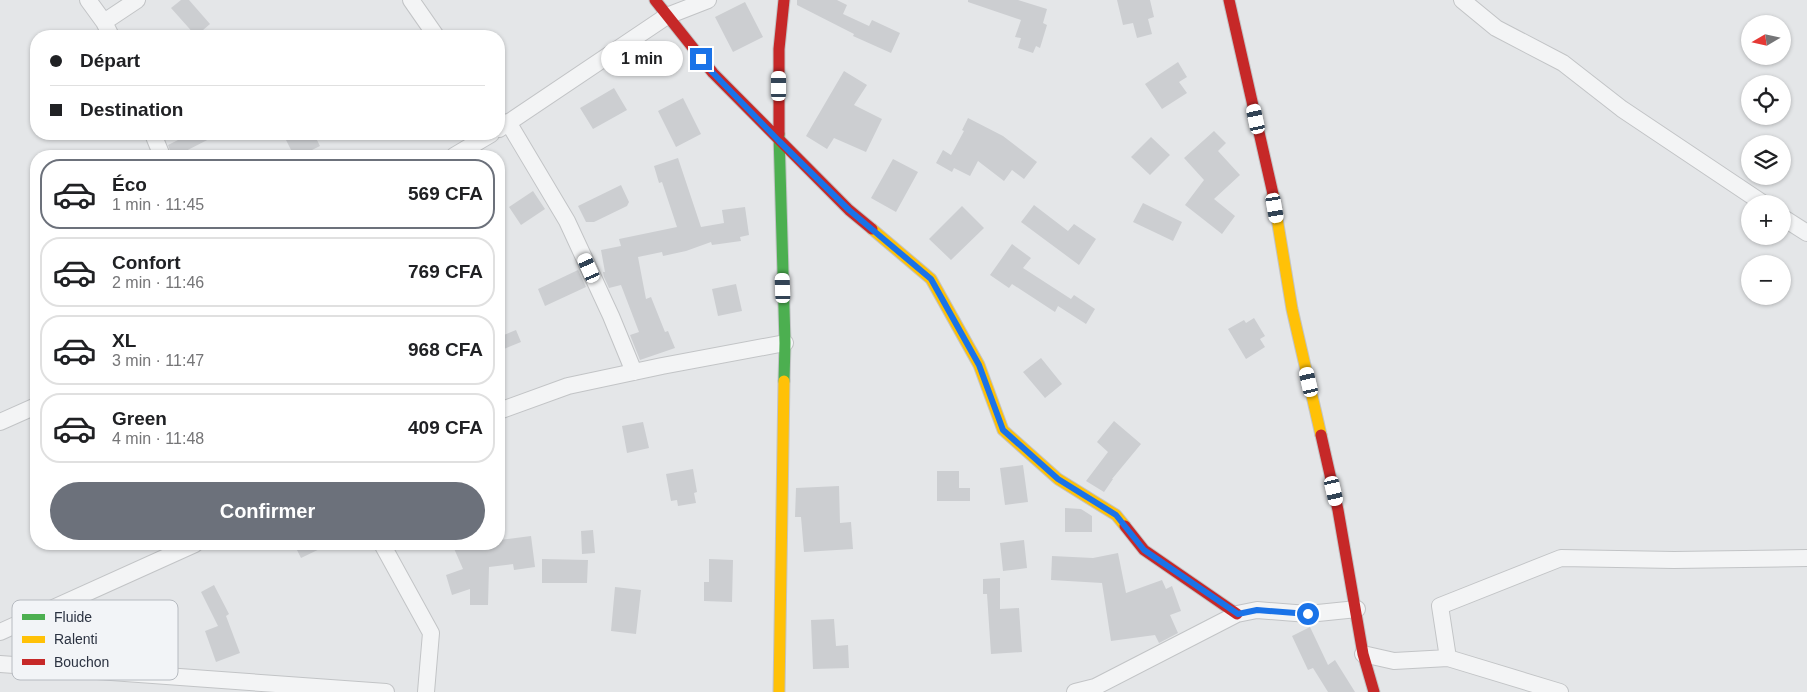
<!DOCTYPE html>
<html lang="fr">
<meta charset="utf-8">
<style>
body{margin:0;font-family:Arial,sans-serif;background:#f2f2f2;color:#202124;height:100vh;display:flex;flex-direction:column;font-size:19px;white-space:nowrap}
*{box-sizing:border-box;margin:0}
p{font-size:16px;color:#757577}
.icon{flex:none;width:28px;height:28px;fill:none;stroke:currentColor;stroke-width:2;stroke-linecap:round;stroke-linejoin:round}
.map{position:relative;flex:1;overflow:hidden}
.drawer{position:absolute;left:30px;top:150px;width:475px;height:400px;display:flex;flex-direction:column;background:#fff;border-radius:20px;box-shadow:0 1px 4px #0004}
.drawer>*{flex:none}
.guide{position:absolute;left:30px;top:30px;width:475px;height:110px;border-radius:20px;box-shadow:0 1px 4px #0004;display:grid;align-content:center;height:110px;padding:0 20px;background:#fff}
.needle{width:32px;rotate:261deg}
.controls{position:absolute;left:1741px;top:15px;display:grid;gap:10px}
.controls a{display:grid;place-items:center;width:50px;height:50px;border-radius:50%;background:#fff;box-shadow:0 1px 4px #0004;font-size:25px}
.end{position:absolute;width:22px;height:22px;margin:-11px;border:6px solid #1a73e8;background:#fff;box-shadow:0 0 0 2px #fff}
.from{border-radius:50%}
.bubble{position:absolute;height:35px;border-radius:18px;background:#fff;box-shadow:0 1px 4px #0004;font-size:16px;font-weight:600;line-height:35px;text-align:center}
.car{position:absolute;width:15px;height:30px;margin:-15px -8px;border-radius:6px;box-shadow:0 0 4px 1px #0007;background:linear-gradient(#fff 24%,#345 0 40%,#fff 0 76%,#345 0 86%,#fff 0)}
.guide b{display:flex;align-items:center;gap:18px;height:48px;font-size:19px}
.guide b+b{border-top:1px solid #e0e0e0}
.guide i{width:12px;height:12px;background:#202124}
ul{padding:9px 0 0;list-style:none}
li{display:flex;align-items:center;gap:15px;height:70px;margin:0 10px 8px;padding:0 10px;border:2px solid #e0e0e0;border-radius:20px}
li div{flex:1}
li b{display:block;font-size:19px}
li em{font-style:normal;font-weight:600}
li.selected{border-color:#6c717b}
li>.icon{width:45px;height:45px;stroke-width:1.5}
.button{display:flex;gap:10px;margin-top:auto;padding:10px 20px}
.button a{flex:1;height:58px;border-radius:30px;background:#6c717b;color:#fff;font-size:20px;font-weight:600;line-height:58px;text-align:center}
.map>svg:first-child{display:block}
</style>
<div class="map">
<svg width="1807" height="692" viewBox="0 0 1807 692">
<rect width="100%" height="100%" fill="#e4e6e8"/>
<path fill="#ccced1" d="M 181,0 L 189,0 L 210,24 L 196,36 L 171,8 Z
M 797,0 L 837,0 L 847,5 L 843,14 L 869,26 L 872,20 L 900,33 L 891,53 L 853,36 L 854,34 L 797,5 Z
M 968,0 L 1018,0 L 1047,9 L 1043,23 L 1047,25 L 1040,48 L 1036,46 L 1033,53 L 1018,48 L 1021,38 L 1015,37 L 1021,20 L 968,2 Z
M 1117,0 L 1150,0 L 1154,17 L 1148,19 L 1152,34 L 1137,38 L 1133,23 L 1123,25 Z
M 745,2 L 763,37 L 733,52 L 715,17 Z
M 1178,62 L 1187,77 L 1179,82 L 1187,93 L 1162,109 L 1145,84 Z
M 844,71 L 867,85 L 854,105 L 882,119 L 866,152 L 834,138 L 827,149 L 806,136 Z
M 614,88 L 627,110 L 593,129 L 580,108 Z
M 683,98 L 701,134 L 676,147 L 658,111 Z
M 968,118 L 1003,136 L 1037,162 L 1024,179 L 1012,170 L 1004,181 L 978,161 L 970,176 L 954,168 L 952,172 L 936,163 L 943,150 L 951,155 L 964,131 L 962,130 Z
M 1214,131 L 1226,143 L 1218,151 L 1240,175 L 1214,199 L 1235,216 L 1222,234 L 1185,205 L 1204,180 L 1184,158 Z
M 177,134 L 219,134 L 176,156 L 172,156 L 168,145 L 180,139 Z
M 283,134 L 314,134 L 320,146 L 300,156 L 294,156 Z
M 1151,137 L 1170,155 L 1150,175 L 1131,157 Z
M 678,158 L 701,227 L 724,223 L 722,210 L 745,207 L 749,235 L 740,237 L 741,241 L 712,245 L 711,242 L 686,251 L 663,256 L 662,252 L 638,257 L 646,299 L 651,297 L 665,332 L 668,331 L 675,348 L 640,360 L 630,335 L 639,332 L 621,285 L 609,288 L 604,277 L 603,272 L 605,272 L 601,250 L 621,246 L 619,239 L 677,227 L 662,182 L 659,183 L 654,166 Z
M 893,159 L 918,172 L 896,212 L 871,198 Z
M 621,185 L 629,202 L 627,206 L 594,222 L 586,222 L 578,206 Z
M 533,191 L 545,209 L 521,225 L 509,207 Z
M 1143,203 L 1182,222 L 1173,241 L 1133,222 Z
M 1034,205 L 1068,231 L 1074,224 L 1096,239 L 1079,265 L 1021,222 Z
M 962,206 L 984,228 L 951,260 L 929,239 Z
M 1012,244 L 1031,258 L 1023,268 L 1071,299 L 1074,295 L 1095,309 L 1086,324 L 1058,306 L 1055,312 L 1012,284 L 1009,288 L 990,275 Z
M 578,270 L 586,287 L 545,306 L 538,289 Z
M 736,284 L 742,311 L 718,316 L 712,289 Z
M 1254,318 L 1265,336 L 1260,339 L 1265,347 L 1246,359 L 1228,329 L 1244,320 L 1246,323 Z
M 516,330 L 521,342 L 499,351 L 499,337 Z
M 1041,358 L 1062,384 L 1045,398 L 1023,372 Z
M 1114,421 L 1141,444 L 1112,479 L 1113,479 L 1104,492 L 1086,481 L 1108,452 L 1097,442 Z
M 643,422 L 649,448 L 627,453 L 622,426 Z
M 1023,465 L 1028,502 L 1005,505 L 1000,468 Z
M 693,469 L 697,492 L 694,493 L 696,503 L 678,506 L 677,500 L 671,501 L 666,474 Z
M 937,471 L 959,471 L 959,488 L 970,488 L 970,501 L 937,501 Z
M 839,486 L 840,523 L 851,522 L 853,549 L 804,552 L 801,517 L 795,517 L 796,488 Z
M 1065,508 L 1081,509 L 1092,516 L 1092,532 L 1065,532 Z
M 593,530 L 595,553 L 582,554 L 581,531 Z
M 531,536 L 535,567 L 514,570 L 513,564 L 489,567 L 488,605 L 470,605 L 470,589 L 452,595 L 446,575 L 463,569 L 452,544 L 499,544 L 499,540 Z
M 1024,540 L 1027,568 L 1003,571 L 1000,543 Z
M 294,544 L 330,544 L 301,558 Z
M 1118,553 L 1126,593 L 1162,580 L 1166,589 L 1172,586 L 1181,611 L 1170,615 L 1178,633 L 1159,643 L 1155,635 L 1111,641 L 1102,583 L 1051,580 L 1052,556 L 1093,558 Z
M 542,559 L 588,560 L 587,583 L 542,583 Z
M 709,559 L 733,560 L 732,602 L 704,601 L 704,582 L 709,582 Z
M 1000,578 L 1000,609 L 1019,608 L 1022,652 L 991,654 L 987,594 L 983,594 L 983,579 Z
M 214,585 L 229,614 L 226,616 L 240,653 L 216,662 L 205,631 L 218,626 L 201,592 Z
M 615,587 L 641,590 L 636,634 L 611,631 Z
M 834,619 L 836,646 L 848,645 L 849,668 L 813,669 L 811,620 Z
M 1310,627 L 1328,665 L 1335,660 L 1355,692 L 1328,692 L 1313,668 L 1308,670 L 1292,636 Z"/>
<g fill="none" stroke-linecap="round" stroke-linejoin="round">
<defs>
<path id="street" d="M 88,0 L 104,22 L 111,36
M 411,0 L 436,36
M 1462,0 L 1496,28 L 1563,63 L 1622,109 L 1764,204
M 104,22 L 137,0
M 508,122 L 567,221 L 611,316 L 634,372
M 499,129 L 667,16 L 708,0
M 153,134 L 162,156
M 454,156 L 491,134
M 1782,217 L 1807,233
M 499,411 L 568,386 L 662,366 L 785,343
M 0,422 L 36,406
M 382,544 L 431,633 L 426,692
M 0,632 L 195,544
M 1363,654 L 1394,661 L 1448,658 L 1560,692
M 1448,658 L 1440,606 L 1561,558 L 1674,560 L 1807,558
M 0,664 L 386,692
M 1075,692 L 1095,687 L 1237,614 L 1257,610 L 1308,614 L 1357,609"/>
<path id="fast" d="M 779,134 L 785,343 L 784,381"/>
<path id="slow" d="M 1273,194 L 1292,309 L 1321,435
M 872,229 L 931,279 L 979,365 L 1003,430 L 1058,479 L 1116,515 L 1125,526
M 779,692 L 784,381"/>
<path id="jam" d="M 655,0 L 713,73 L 849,210 L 872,229
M 1229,0 L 1273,194
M 779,134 L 779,49 L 784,0
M 1321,435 L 1338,510 L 1363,654 L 1374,692
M 1125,526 L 1144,550 L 1237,614"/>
</defs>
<use href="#street" stroke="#c2c4c6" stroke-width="18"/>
<use href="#fast" stroke="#c2c4c6" stroke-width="13"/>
<use href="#slow" stroke="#c2c4c6" stroke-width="13"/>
<use href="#jam" stroke="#c2c4c6" stroke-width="13"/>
<use href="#street" stroke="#f3f4f5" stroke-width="16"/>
<use href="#fast" stroke="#4caf50" stroke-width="11"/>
<use href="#slow" stroke="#ffc107" stroke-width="11"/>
<use href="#jam" stroke="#c62828" stroke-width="11"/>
</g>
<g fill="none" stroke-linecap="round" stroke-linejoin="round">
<path stroke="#1a73e8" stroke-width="6" d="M 701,59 L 713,73 L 779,141 L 849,210 L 931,279 L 979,365 L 1003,430 L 1058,479 L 1116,515 L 1144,550 L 1238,614 L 1257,610 L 1308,614"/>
</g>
<rect x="12" y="600" width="166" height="80" rx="8" fill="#f2f4f7" stroke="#b6bac0" stroke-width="1"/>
<rect x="22" y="614" width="23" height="6" fill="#4caf50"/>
<rect x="22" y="636" width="23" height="7" fill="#ffc107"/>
<rect x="22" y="659" width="23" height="6" fill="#c62828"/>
<g font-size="14" fill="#2b3241">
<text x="54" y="622">Fluide</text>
<text x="54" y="644">Ralenti</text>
<text x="54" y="667">Bouchon</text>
</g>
</svg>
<div class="controls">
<a><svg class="needle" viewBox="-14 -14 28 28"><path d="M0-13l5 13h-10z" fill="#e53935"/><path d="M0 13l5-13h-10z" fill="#757577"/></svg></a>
<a><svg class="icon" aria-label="locate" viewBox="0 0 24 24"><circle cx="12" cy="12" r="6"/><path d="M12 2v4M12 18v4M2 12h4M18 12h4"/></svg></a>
<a><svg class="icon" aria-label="layers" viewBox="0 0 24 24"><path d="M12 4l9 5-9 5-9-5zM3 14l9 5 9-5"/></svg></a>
<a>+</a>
<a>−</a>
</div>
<i class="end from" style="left:1308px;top:614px"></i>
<i class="end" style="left:701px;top:59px"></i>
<div class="bubble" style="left:601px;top:41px;width:82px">1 min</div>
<i class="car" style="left:779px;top:86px;rotate:0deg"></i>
<i class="car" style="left:1256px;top:119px;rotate:348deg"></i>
<i class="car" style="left:1275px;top:208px;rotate:170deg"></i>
<i class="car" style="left:589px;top:268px;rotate:336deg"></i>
<i class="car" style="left:783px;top:288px;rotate:358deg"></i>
<i class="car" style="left:1309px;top:382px;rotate:347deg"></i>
<i class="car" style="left:1334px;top:491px;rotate:167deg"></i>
<div class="guide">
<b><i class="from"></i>Départ</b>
<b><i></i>Destination</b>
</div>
<section class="drawer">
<ul>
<li class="selected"><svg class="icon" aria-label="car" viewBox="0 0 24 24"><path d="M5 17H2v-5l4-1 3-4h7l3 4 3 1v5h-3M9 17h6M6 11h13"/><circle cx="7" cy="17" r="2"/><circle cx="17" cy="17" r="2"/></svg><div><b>Éco</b><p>1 min · 11:45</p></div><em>569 CFA</em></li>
<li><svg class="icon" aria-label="car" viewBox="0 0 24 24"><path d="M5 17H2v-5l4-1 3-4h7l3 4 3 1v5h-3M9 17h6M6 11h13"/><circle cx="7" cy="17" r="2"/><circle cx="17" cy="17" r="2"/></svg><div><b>Confort</b><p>2 min · 11:46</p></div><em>769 CFA</em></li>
<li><svg class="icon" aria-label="car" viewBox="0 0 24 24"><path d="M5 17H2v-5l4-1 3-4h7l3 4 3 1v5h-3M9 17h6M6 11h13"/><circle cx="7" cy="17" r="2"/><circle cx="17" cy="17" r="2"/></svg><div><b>XL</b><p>3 min · 11:47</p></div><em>968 CFA</em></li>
<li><svg class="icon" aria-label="car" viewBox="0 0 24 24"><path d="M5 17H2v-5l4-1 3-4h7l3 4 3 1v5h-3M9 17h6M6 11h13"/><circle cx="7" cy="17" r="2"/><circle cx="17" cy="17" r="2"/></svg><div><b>Green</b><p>4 min · 11:48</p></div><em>409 CFA</em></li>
</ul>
<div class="button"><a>Confirmer</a></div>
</section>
</div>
